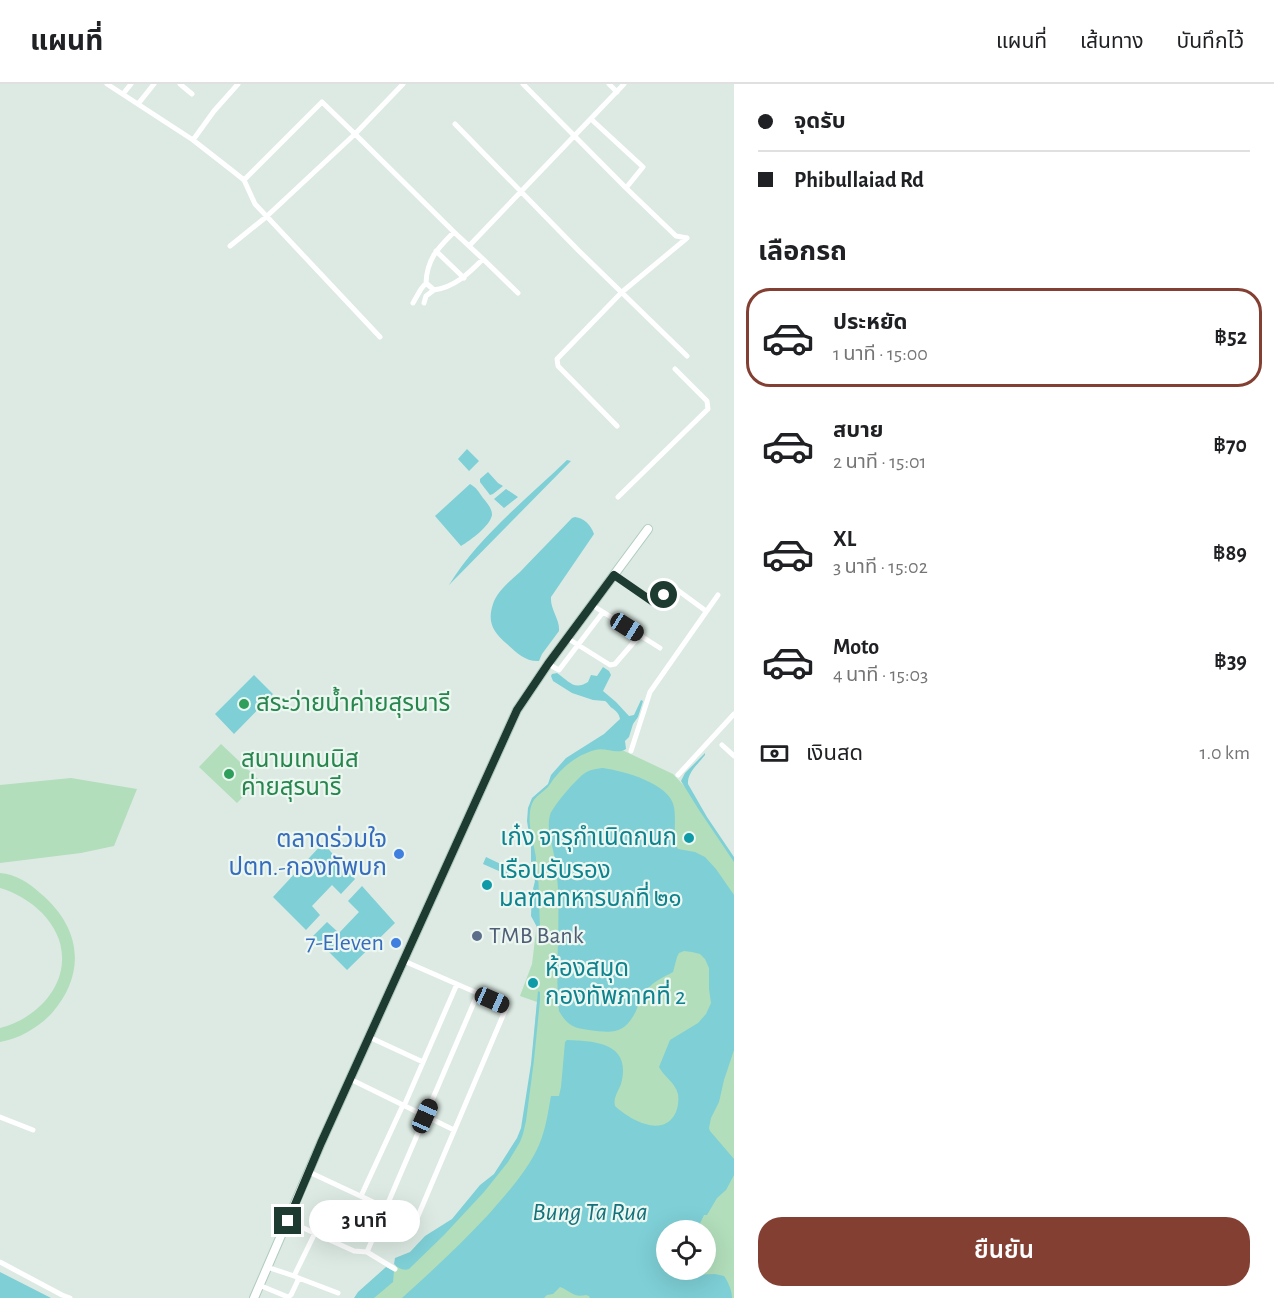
<!DOCTYPE html>
<html lang="th">
<meta charset="utf-8">
<style>
body{margin:0;font-family:"Alegreya Sans","Noto Sans Thai",sans-serif;background:#f6f6f6;color:#202124;height:100vh;display:flex;flex-direction:column;font-size:22px;white-space:nowrap}
*{box-sizing:border-box;margin:0}
p{font-size:20px;color:#757577}
.icon{flex:none;width:33px;height:33px;fill:none;stroke:currentColor;stroke-width:2;stroke-linecap:round;stroke-linejoin:round}
.map{position:relative;flex:1;overflow:hidden}
.panel{display:flex;flex-direction:column;background:#fff;width:540px}
.panel>*{flex:none}
.hud{display:grid;align-content:center;height:132px;padding:0 24px;background:#fff}
.controls{position:absolute;left:656px;top:1136px;display:grid;gap:12px}
.controls a{display:grid;place-items:center;width:60px;height:60px;border-radius:50%;background:#fff;box-shadow:0 6px 24px #0002;font-size:30px}
.end{position:absolute;width:27px;height:27px;margin:-14px;border:8px solid #1d3b30;background:#fff;box-shadow:0 0 0 3px #fff}
.from{border-radius:50%}
.bubble{position:absolute;height:42px;border-radius:21px;background:#fff;box-shadow:0 6px 24px #0002;font-size:20px;font-weight:600;line-height:42px;text-align:center}
.car{position:absolute;width:18px;height:36px;margin:-18px -9px;border-radius:8px;box-shadow:0 0 4px 2px #0007;background:linear-gradient(#222 24%,#8ab4d8 0 40%,#222 0 76%,#8ab4d8 0 86%,#222 0)}
.hud b{display:flex;align-items:center;gap:21px;height:57px;font-size:22px}
.hud b+b{border-top:2px solid #e0e0e0}
.hud i{width:15px;height:15px;background:#202124}
ul{padding:0;list-style:none}
li{display:flex;align-items:center;gap:18px;height:99px;margin:0 12px 9px;padding:0 12px;border:3px solid transparent;border-radius:24px}
li div{flex:1}
li b{display:block;font-size:22px}
li em{font-style:normal;font-weight:600}
li.active{border-color:#843f33}
li>.icon{width:54px;height:54px;stroke-width:1.5}
h2{padding:0 24px;font-size:27px;line-height:72px}
.pay{display:flex;align-items:center;gap:15px;height:66px;padding:0 24px;font-size:22px}
.pay p{margin-inline-start:auto}
.action{display:flex;gap:12px;margin-top:auto;padding:12px 24px}
.action a{flex:1;height:69px;border-radius:24px;background:#843f33;color:#fff;font-size:24px;font-weight:600;line-height:69px;text-align:center}
header{display:flex;align-items:center;gap:36px;box-sizing:border-box;height:84px;padding:0 30px;background:#fff;border-bottom:2px solid #e0e0e0}
header strong{font-size:28px}
nav{display:flex;gap:33px;margin-inline-start:auto;font-size:21px}
main{display:flex;flex:1;min-height:0}
.map>svg:first-child{display:block}
</style>
<header>
<strong>แผนที่</strong>
<nav><a>แผนที่</a><a>เส้นทาง</a><a>บันทึกไว้</a></nav>
</header>
<main>
<div class="map">
<svg width="734" height="1214" viewBox="0 0 734 1214">
<rect width="100%" height="100%" fill="#dceae3"/>
<path fill="#b2debb" fill-rule="evenodd" d="M 221,660 L 259,696 L 237,719 L 199,683 Z
M 598,662 L 620,665 L 673,690 L 687,705 L 734,776 L 734,1214 L 370,1214 L 397,1180 L 406,1184 L 496,1091 L 521,1050 L 530,999 L 537,918 L 520,912 L 532,880 L 537,839 L 535,788 L 529,744 L 528,730 L 532,717 L 536,711 L 548,701 L 566,678 ZM 666,1146 L 705,1146 L 705,1185 L 666,1185 Z
M 71,694 L 137,705 L 114,762 L 81,769 L 0,779 L 0,701 Z
M 0,789 C 16,790 29,799 40,809 C 81,843 87,889 52,929 C 39,943 19,955 0,958 L 0,944 C 30,937 61,910 62,877 C 64,841 31,813 0,804 Z"/>
<path fill="#7ecfd6" d="M 467,365 L 479,377 L 469,387 L 458,375 Z
M 567,376 L 571,377 L 449,501 C 479,452 527,415 567,376 Z
M 488,388 L 498,399 L 503,402 L 493,410 L 490,411 L 480,398 L 480,395 Z
M 470,400 C 477,404 478,407 483,414 C 487,419 492,424 492,431 C 490,442 471,456 461,462 L 435,432 Z
M 506,405 L 518,413 L 504,424 L 494,415 Z
M 575,433 C 584,434 591,441 594,450 L 551,513 C 550,526 560,535 559,547 L 542,570 L 539,577 C 526,578 516,568 507,560 C 493,548 487,538 493,520 C 497,507 510,497 520,488 C 537,470 555,452 572,434 Z
M 603,583 L 609,587 L 611,591 L 603,607 L 616,618 L 629,632 L 634,631 L 641,616 L 643,617 L 638,633 L 633,640 L 629,653 L 625,657 L 626,665 C 618,671 605,663 595,666 C 580,670 566,680 557,691 C 553,695 551,699 548,703 C 539,712 532,713 530,728 C 528,744 534,759 536,774 L 536,777 L 531,778 L 531,763 L 527,737 L 528,724 L 532,714 L 548,700 L 551,691 L 566,674 L 604,650 L 620,635 C 619,629 616,627 612,624 C 610,623 608,619 605,617 L 593,616 L 572,609 L 553,597 L 551,592 L 552,590 L 557,589 C 569,597 574,607 588,598 L 591,591 L 597,592 Z
M 254,591 L 273,610 L 234,650 L 215,630 Z
M 705,669 L 705,671 C 698,680 687,689 688,700 L 707,733 L 734,773 L 734,778 L 699,726 L 681,697 L 685,689 Z
M 603,684 C 623,687 670,699 674,723 C 676,735 674,748 675,760 L 678,765 L 695,768 L 705,773 L 716,785 L 734,811 L 734,966 L 724,996 L 719,1018 L 711,1034 L 709,1044 L 710,1047 L 734,1075 L 734,1091 L 726,1106 L 717,1114 L 707,1131 L 704,1131 L 697,1146 L 666,1146 L 666,1185 L 677,1185 L 690,1191 L 715,1190 L 724,1192 C 728,1198 732,1206 732,1214 L 590,1214 L 589,1212 L 586,1211 C 573,1214 571,1207 560,1203 L 553,1210 L 547,1211 L 544,1214 L 402,1214 C 432,1187 461,1160 488,1131 C 507,1109 527,1088 539,1061 C 546,1045 548,1028 551,1012 L 559,1012 L 561,1003 L 565,958 L 567,956 C 596,957 632,959 621,1000 C 618,1008 613,1014 615,1022 C 630,1036 664,1055 676,1028 C 678,1023 679,1016 678,1010 C 675,998 664,993 659,983 L 670,956 L 698,939 L 706,930 L 711,919 L 709,905 L 709,884 L 705,875 L 700,870 L 692,868 L 684,867 L 679,869 L 677,873 L 673,888 C 664,893 652,898 646,907 C 641,913 639,920 636,927 C 624,951 612,949 589,946 C 573,944 567,941 559,927 C 554,877 563,826 555,776 C 553,762 546,745 550,731 C 553,722 577,694 585,689 C 591,685 596,685 603,684 Z
M 323,759 L 355,795 L 341,810 L 332,801 L 312,822 L 320,831 L 306,846 L 273,813 Z
M 486,773 L 511,785 L 508,791 L 483,780 Z
M 531,786 L 538,786 L 540,846 L 537,843 L 531,832 L 532,809 L 535,797 Z
M 362,802 L 395,839 L 347,886 L 313,852 L 327,838 L 339,849 L 359,828 L 348,817 Z
M 538,907 L 540,908 L 540,916 L 534,976 L 526,1037 L 523,1050 L 520,1058 L 508,1078 L 484,1108 L 444,1151 L 409,1185 C 403,1187 398,1184 394,1180 L 395,1174 L 410,1168 L 425,1152 L 452,1135 L 480,1101 L 494,1090 L 517,1054 L 521,1044 L 531,980 Z
M 386,1183 L 394,1187 L 393,1198 L 374,1214 L 354,1214 L 358,1208 Z
M 0,1188 L 51,1214 L 0,1214 Z"/>
<g fill="none" stroke-linecap="round" stroke-linejoin="round">
<defs>
<path id="secondary" d="M 254,1214 L 321,1059 L 517,626 L 548,580 L 648,445"/>
</defs>
<use href="#secondary" stroke="#afcbbe" stroke-width="10"/>
<path stroke="#fff" stroke-width="5" d="M 107,0 L 193,56 L 234,88 L 244,96 L 255,120 L 380,253
M 180,0 L 192,10
M 523,0 L 626,104
M 609,0 L 617,8
M 123,10 L 131,0
M 138,20 L 154,0
M 591,35 L 643,83 L 626,104 L 676,152 L 687,154
M 455,40 L 578,166 L 687,272
M 193,56 L 214,27 L 238,0
M 244,96 L 322,18 L 355,50 L 403,0
M 230,162 L 266,133 L 355,50 L 454,148 C 437,165 427,175 426,199 L 434,206 C 455,203 468,190 483,175 L 454,148
M 469,162 L 624,0
M 436,167 L 464,194
M 483,175 L 518,209
M 413,219 L 421,205 L 426,199
M 424,219 L 426,212 L 434,206
M 617,342 L 558,282 L 557,275 L 622,208 L 687,154
M 618,413 L 708,325 L 707,317 L 675,285
M 614,491 L 656,520 L 672,502 L 706,527
M 592,521 L 660,564
M 567,554 L 610,581 L 615,580 L 640,551
M 548,580 L 559,586 L 603,528
M 722,661 L 734,672
M 631,667 L 650,608 L 718,511
M 678,691 L 734,630
M 369,953 L 423,978
M 350,995 L 454,1046
M 404,1022 L 457,900
M 0,1033 L 33,1046
M 309,1088 L 401,1131 L 413,1133 L 418,1132 L 507,922 L 404,877
M 361,1112 L 403,1021
M 288,1137 L 354,1167 L 367,1168 L 395,1185
M 367,1168 L 478,909
M 0,1178 L 62,1211 L 70,1214
M 267,1183 L 294,1192 L 315,1149
M 296,1193 L 338,1209
M 259,1201 L 288,1213 L 291,1211 L 299,1194"/>
<use href="#secondary" stroke="#fff" stroke-width="8"/>
</g>
<g fill="none" stroke-linecap="round" stroke-linejoin="round">
<path stroke="#1d3b30" stroke-width="8" d="M 288,1137 L 321,1059 L 517,626 L 548,580 L 614,491 L 656,520 L 664,511"/>
</g>
<g fill="#2e9e5b" stroke="#edf7f1" stroke-width="2">
<circle cx="244" cy="620" r="6"/>
<circle cx="229" cy="690" r="6"/>
</g>
<g fill="#0f9aa8" stroke="#edf7f1" stroke-width="2">
<circle cx="689" cy="754" r="6"/>
<circle cx="487" cy="801" r="6"/>
<circle cx="533" cy="899" r="6"/>
</g>
<g fill="#3f7fe0" stroke="#edf7f1" stroke-width="2">
<circle cx="399" cy="770" r="6"/>
<circle cx="396" cy="859" r="6"/>
</g>
<circle fill="#5c6f8a" stroke="#edf7f1" stroke-width="2" cx="477" cy="852" r="6"/>
<g text-anchor="middle" dominant-baseline="central" stroke-width="4.5" stroke-linejoin="round" paint-order="stroke">
<g font-size="24" fill="#27864d" stroke="#edf7f1" text-anchor="start">
<text x="256" y="620">สระว่ายนํ้าค่ายสุรนารี</text>
<text x="241" y="676">สนามเทนนิส<tspan x="241" dy="28">ค่ายสุรนารี</tspan></text>
</g>
<g font-size="24" fill="#0d838f" stroke="#edf7f1" text-anchor="start">
<text x="677" y="754" text-anchor="end">เก๋ง จารุกำเนิดกนก</text>
<text x="499" y="787">เรือนรับรอง<tspan x="499" dy="28">มลฑลทหารบกที่ ๒๑</tspan></text>
<text x="545" y="885">ห้องสมุด<tspan x="545" dy="28">กองทัพภาคที่ 2</tspan></text>
</g>
<g font-size="24" fill="#366cbe" stroke="#edf7f1" text-anchor="end">
<text x="387" y="756">ตลาดร่วมใจ<tspan x="387" dy="28">ปตท.-กองทัพบก</tspan></text>
<text x="384" y="859">7-Eleven</text>
</g>
<g font-size="24" fill="#4e5e75" stroke="#edf7f1" text-anchor="start">
<text x="489" y="852">TMB Bank</text>
</g>
<g font-size="26" font-style="italic" fill="#13727b" stroke="#edf7f1">
<text x="590" y="1128">Bung Ta Rua</text>
</g>
</g>
</svg>
<div class="controls">
<a><svg class="icon" aria-label="locate" viewBox="0 0 24 24"><circle cx="12" cy="12" r="6"/><path d="M12 2v4M12 18v4M2 12h4M18 12h4"/></svg></a>
</div>
<i class="end from" style="left:664px;top:511px"></i>
<i class="end" style="left:288px;top:1137px"></i>
<div class="bubble" style="left:309px;top:1116px;width:111px">3 นาที</div>
<i class="car" style="left:627px;top:543px;rotate:122deg"></i>
<i class="car" style="left:492px;top:916px;rotate:114deg"></i>
<i class="car" style="left:425px;top:1032px;rotate:24deg"></i>
</div>
<section class="panel">
<div class="hud">
<b><i class="from"></i>จุดรับ</b>
<b><i></i>Phibullaiad Rd</b>
</div>
<h2>เลือกรถ</h2>
<ul>
<li class="active"><svg class="icon" aria-label="car" viewBox="0 0 24 24"><path d="M5 17H2v-5l4-1 3-4h7l3 4 3 1v5h-3M9 17h6M6 11h13"/><circle cx="7" cy="17" r="2"/><circle cx="17" cy="17" r="2"/></svg><div><b>ประหยัด</b><p>1 นาที · 15:00</p></div><em>฿52</em></li>
<li><svg class="icon" aria-label="car" viewBox="0 0 24 24"><path d="M5 17H2v-5l4-1 3-4h7l3 4 3 1v5h-3M9 17h6M6 11h13"/><circle cx="7" cy="17" r="2"/><circle cx="17" cy="17" r="2"/></svg><div><b>สบาย</b><p>2 นาที · 15:01</p></div><em>฿70</em></li>
<li><svg class="icon" aria-label="car" viewBox="0 0 24 24"><path d="M5 17H2v-5l4-1 3-4h7l3 4 3 1v5h-3M9 17h6M6 11h13"/><circle cx="7" cy="17" r="2"/><circle cx="17" cy="17" r="2"/></svg><div><b>XL</b><p>3 นาที · 15:02</p></div><em>฿89</em></li>
<li><svg class="icon" aria-label="car" viewBox="0 0 24 24"><path d="M5 17H2v-5l4-1 3-4h7l3 4 3 1v5h-3M9 17h6M6 11h13"/><circle cx="7" cy="17" r="2"/><circle cx="17" cy="17" r="2"/></svg><div><b>Moto</b><p>4 นาที · 15:03</p></div><em>฿39</em></li>
</ul>
<div class="pay"><svg class="icon" aria-label="cash" viewBox="0 0 24 24"><path d="M3 7h18v10H3z"/><circle cx="12" cy="12" r="2"/></svg>เงินสด<p>1.0 km</p></div>
<div class="action"><a>ยืนยัน</a></div>
</section>
</main>
